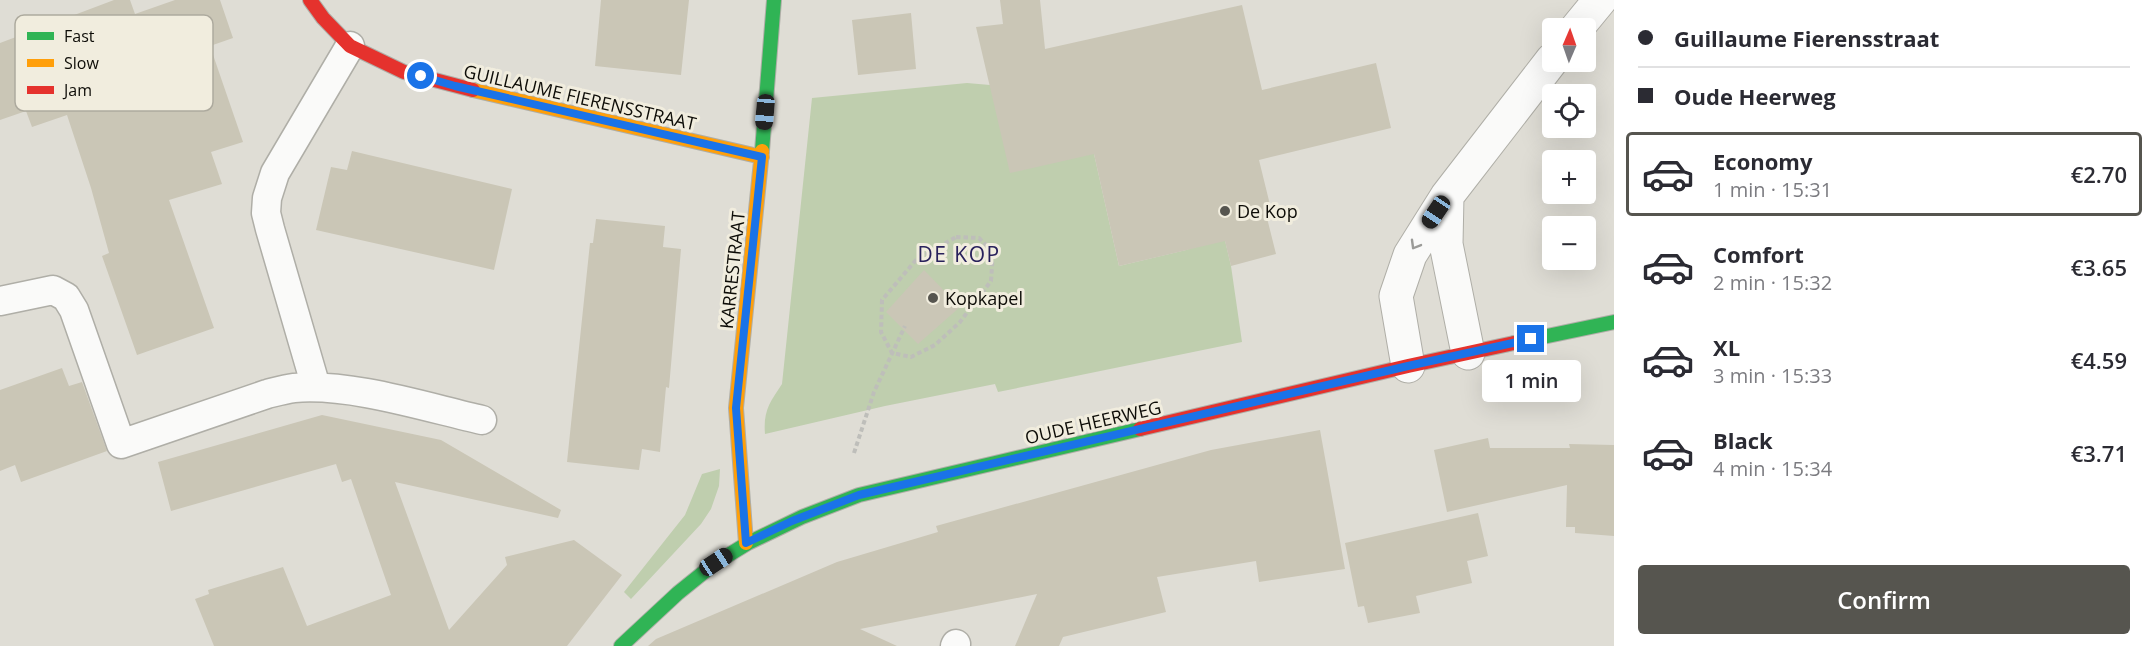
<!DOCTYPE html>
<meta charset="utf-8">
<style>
body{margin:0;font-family:"Open Sans",sans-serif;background:#f2f2f3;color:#2b2b33;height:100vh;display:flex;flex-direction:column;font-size:22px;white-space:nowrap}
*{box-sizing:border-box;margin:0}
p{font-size:20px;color:#7c7c81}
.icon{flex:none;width:33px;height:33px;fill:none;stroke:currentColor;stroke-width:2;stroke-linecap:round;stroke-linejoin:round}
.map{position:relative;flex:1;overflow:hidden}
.drawer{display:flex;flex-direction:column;background:#fff;width:540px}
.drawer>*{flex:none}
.hud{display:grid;align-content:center;height:132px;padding:0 24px;background:#fff}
.needle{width:39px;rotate:2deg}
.fabs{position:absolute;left:1542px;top:18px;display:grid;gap:12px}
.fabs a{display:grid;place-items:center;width:54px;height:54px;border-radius:6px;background:#fff;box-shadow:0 6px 24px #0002;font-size:30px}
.end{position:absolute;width:27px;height:27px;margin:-14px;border:8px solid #1a73e8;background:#fff;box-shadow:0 0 0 3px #fff}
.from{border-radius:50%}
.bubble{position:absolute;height:42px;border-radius:6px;background:#fff;box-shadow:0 6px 24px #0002;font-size:20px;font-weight:600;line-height:42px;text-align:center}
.car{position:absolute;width:18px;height:36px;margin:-18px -9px;border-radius:8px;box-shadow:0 0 4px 2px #0007;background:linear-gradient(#222 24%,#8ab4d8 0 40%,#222 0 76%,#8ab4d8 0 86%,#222 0)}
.hud b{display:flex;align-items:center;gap:21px;height:57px;font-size:22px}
.hud b+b{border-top:2px solid #e1e1e2}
.hud i{width:15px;height:15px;background:#2b2b33}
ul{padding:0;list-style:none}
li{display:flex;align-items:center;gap:18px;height:84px;margin:0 12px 9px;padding:0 12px;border:3px solid transparent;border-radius:6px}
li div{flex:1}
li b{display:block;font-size:22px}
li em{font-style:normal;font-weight:600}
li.current{border-color:#56554f}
li>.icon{width:54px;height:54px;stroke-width:1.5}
.primary-button{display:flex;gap:12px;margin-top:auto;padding:12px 24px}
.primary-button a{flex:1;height:69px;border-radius:6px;background:#56554f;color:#fff;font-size:24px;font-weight:600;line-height:69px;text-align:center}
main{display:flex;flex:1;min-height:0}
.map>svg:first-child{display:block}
</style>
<main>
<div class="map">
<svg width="1614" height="646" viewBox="0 0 1614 646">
<rect width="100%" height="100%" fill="#dfddd5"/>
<path fill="#bfceae" d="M 967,83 L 990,85 L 1094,154 L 1119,266 L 1186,250 L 1224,236 L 1231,266 L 1242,342 L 998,392 L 995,384 L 885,406 L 765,434 C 763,411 770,402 782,384 L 812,98 Z
M 720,469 L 719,486 L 711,509 L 701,524 L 631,599 L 624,592 L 685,515 L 702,474 Z"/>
<path fill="#cac6b6" d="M 114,0 L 130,0 L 135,14 L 175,0 L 220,0 L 233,38 L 210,46 L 243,142 L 211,152 L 222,184 L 169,200 L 214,328 L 137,355 L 102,256 L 109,253 L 91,188 L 67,115 L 32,127 L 26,111 L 0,120 L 0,43 Z
M 601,0 L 689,0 L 681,75 L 595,66 Z
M 1000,0 L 1040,0 L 1045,49 L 1242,5 L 1262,90 L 1376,63 L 1391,128 L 1259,160 L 1272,213 L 1266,214 L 1276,254 L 1231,266 L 1225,241 L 1119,266 L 1094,154 L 1010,173 L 976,27 L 1003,24 Z
M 911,13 L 916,69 L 858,75 L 852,20 Z
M 352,151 L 512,189 L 494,270 L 316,230 L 331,167 L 347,170 Z
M 596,219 L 665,226 L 663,247 L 681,249 L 669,388 L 666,387 L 660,452 L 642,449 L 639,470 L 567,462 L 590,243 L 593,243 Z
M 924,270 L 960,307 L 918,344 L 886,312 Z
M 62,368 L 69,386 L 82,382 L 107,451 L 21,482 L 15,465 L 0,471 L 0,390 Z
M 322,415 L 441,440 L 561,510 L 558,518 L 395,482 L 449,630 L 507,565 L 505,557 L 574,540 L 622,575 L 567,646 L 214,646 L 195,599 L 209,594 L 208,590 L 267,572 L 283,567 L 307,626 L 391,595 L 351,479 L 342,482 L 336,464 L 171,511 L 158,462 Z
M 1320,430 L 1345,569 L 1259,582 L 1256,561 L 1157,577 L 1166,612 L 1063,637 L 1059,646 L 1015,646 L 1037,594 L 860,629 L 897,646 L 648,646 L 656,639 L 837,562 L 938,532 L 936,526 L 1211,450 Z
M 1488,438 L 1490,448 L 1570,448 L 1569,444 L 1614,445 L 1614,536 L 1575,533 L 1575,527 L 1566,527 L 1567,485 L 1447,512 L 1434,450 Z
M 1478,513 L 1488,556 L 1467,561 L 1472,583 L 1416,596 L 1420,613 L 1368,623 L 1364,606 L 1358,607 L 1345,543 Z"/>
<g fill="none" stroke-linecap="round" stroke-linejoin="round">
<defs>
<path id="lane" d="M 0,301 L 53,290 L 66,297 L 74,310 L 121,444 L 267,394 C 275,392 285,389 294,388 C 351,383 425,407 482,420
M 316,387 L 270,229 L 266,213 L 267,198 L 275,173 L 350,46
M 955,646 L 956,644"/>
<path id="street" d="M 1577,28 L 1600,0
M 1447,196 L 1446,244 L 1468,353
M 1408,366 L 1396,296 L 1410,255 L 1447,196 L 1552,60"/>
<path id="fast" d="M 762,151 L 774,0
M 1514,343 L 1614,322
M 621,646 L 678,593 L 714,564 L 748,543 L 802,517 L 859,495 L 1140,429"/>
<path id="slow" d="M 473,90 L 762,157
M 746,543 L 736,408 L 762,151"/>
<path id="jam" d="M 310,0 L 323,18 L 350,46 L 404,72 L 473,90
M 1140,429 L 1408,366 L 1514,343"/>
</defs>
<use href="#lane" stroke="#afaea7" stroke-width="31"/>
<use href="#street" stroke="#afaea7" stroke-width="35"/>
<use href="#fast" stroke="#afaea7" stroke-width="16"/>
<use href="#slow" stroke="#afaea7" stroke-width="16"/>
<use href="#jam" stroke="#afaea7" stroke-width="16"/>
<path stroke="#bebeba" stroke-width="4" stroke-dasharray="4.5 3" stroke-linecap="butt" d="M 956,237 L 979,238 L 993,252 L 991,281 L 960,322 L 935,345 L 911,357 L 892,353 L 881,332 L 882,300 L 916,260 Z
M 854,453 L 874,392 L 905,326"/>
<use href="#lane" stroke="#fafaf9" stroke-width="28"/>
<use href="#street" stroke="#fafaf9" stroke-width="33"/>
<use href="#fast" stroke="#30b455" stroke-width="14"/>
<use href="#slow" stroke="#ff9f0a" stroke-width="14"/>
<use href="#jam" stroke="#e5322d" stroke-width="14"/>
</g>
<defs><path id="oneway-chevron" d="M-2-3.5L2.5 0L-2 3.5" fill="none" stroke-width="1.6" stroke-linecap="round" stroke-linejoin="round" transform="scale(1.5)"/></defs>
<use stroke="#9b9b98" href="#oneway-chevron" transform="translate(1415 245) rotate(120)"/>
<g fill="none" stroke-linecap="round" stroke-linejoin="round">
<path stroke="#1a73e8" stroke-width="8" d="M 421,76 L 455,86 L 762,157 L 736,408 L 746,543 L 792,521 L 859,495 L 1408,366 L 1531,339"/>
</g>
<g fill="#56554f" stroke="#f1edde" stroke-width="2">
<circle cx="1225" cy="211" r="6"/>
<circle cx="933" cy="298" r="6"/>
</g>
<g text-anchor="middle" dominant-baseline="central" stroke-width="6" stroke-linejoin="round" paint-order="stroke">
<g font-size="18" fill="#0d0c07" stroke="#f1edde">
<text transform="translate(580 97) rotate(13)">GUILLAUME FIERENSSTRAAT</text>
<text transform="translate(732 270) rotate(-84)">KARRESTRAAT</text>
<text transform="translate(1093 422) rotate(-13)">OUDE HEERWEG</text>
</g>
<g font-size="18" fill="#0d0c07" stroke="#f1edde" text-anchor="start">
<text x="1237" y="211">De Kop</text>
<text x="945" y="298">Kopkapel</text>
</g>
<g font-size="21" letter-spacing="1.5" fill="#29225c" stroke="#f1edde">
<text x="959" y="254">DE KOP</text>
</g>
</g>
<rect x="15" y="15" width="198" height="96" rx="9" fill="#f1edde" stroke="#adaa9e" stroke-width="1.5"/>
<rect x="27" y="32" width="27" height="8" fill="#30b455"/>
<rect x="27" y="59" width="27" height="8" fill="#ff9f0a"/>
<rect x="27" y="86" width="27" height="8" fill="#e5322d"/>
<g font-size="16" fill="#0d0c07">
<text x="64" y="42">Fast</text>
<text x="64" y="69">Slow</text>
<text x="64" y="96">Jam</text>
</g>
</svg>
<div class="fabs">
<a><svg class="needle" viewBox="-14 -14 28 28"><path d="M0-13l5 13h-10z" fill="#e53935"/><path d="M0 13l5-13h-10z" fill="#7c7c81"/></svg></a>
<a><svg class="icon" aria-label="locate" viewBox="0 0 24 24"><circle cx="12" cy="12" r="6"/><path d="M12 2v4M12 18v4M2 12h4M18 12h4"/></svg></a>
<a>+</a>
<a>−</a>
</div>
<i class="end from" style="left:421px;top:76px"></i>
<i class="end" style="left:1531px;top:339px"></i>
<div class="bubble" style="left:1482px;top:360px;width:99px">1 min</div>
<i class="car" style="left:765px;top:112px;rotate:185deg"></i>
<i class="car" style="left:1436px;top:212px;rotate:214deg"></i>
<i class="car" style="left:716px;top:562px;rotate:57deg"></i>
</div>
<section class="drawer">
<div class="hud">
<b><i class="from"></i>Guillaume Fierensstraat</b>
<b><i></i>Oude Heerweg</b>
</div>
<ul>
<li class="current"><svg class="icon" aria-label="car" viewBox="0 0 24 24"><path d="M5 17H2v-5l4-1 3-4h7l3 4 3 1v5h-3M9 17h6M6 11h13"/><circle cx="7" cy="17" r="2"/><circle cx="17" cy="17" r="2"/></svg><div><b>Economy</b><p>1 min · 15:31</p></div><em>€2.70</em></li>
<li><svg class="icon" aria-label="car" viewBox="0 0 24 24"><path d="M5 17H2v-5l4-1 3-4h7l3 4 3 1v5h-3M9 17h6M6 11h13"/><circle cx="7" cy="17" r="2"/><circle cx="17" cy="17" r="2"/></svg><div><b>Comfort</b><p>2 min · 15:32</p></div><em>€3.65</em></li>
<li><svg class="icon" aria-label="car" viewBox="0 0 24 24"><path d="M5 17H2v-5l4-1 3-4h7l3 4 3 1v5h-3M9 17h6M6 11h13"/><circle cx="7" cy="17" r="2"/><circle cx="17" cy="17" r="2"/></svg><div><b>XL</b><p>3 min · 15:33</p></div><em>€4.59</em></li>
<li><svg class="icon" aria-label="car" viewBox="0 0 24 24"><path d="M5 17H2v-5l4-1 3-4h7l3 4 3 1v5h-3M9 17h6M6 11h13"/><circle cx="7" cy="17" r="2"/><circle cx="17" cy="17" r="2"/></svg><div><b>Black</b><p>4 min · 15:34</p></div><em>€3.71</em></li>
</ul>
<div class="primary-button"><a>Confirm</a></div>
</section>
</main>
